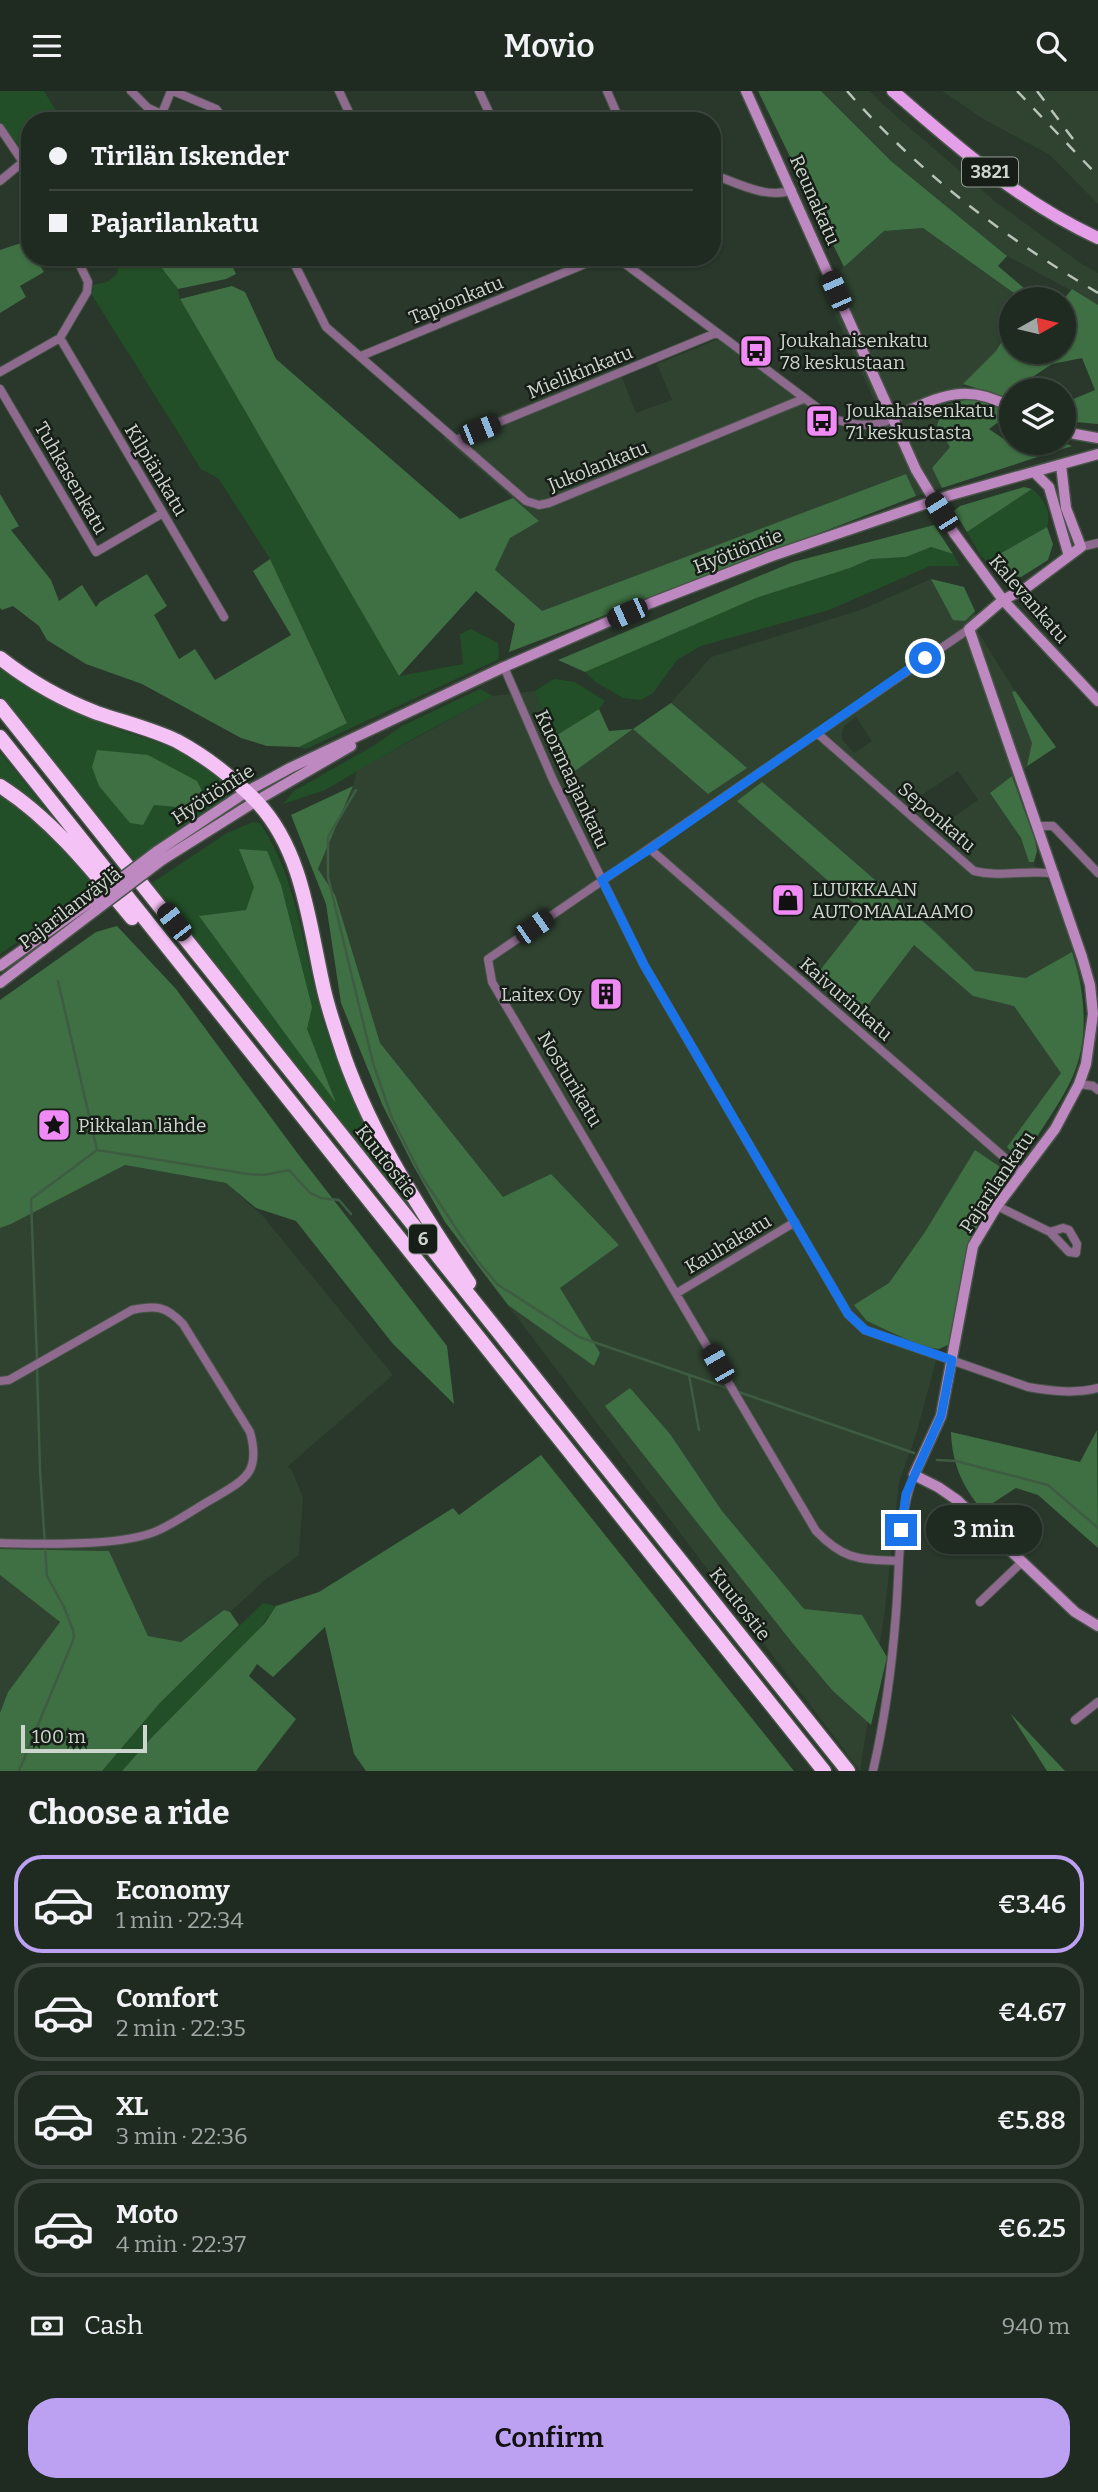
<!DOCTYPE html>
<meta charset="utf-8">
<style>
body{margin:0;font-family:Bitter,serif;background:#273229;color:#f1f3f6;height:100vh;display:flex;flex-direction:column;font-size:26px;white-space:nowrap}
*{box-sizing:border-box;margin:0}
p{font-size:23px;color:#a1a7a5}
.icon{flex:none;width:38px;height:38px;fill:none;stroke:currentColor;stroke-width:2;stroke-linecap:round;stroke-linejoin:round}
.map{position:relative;height:1680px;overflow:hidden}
.side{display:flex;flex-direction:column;background:#1f2a20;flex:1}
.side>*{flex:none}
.banner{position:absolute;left:21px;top:21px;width:700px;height:154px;border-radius:28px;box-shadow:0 2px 5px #0004,0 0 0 2px #3c463e;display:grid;align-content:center;height:154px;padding:0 28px;background:#1f2a20}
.needle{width:46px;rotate:82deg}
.fabs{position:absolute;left:999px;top:196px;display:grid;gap:14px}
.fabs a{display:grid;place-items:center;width:77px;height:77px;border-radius:50%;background:#1f2a20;box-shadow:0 2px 5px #0004,0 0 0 2px #3c463e;font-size:35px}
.scale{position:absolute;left:21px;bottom:18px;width:126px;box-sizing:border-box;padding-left:7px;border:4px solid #cdd6cd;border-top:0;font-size:19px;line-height:24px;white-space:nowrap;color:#cdd6cd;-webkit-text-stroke:5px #171d17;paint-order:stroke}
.end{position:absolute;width:32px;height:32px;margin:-16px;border:9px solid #1a73e8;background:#fff;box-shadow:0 0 0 4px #fff}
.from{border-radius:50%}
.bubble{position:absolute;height:49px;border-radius:24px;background:#1f2a20;box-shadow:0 2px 5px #0004,0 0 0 2px #3c463e;font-size:23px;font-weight:600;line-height:49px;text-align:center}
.car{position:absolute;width:21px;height:42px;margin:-21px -10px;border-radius:9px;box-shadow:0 0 5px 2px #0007;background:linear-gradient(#222 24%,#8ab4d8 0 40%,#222 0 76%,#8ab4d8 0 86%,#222 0)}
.banner b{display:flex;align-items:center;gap:24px;height:66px;font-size:26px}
.banner b+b{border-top:2px solid #3c463e}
.banner i{width:18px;height:18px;background:#f1f3f6}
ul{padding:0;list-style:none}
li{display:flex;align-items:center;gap:21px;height:98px;margin:0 14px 10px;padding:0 14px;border:4px solid #3c463e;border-radius:28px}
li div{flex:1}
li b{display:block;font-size:26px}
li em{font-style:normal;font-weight:600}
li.current{border-color:#bca0f2}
li>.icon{width:63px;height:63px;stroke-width:1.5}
h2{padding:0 28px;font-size:32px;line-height:84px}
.pay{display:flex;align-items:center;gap:18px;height:77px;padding:0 28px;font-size:26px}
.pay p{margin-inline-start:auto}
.action{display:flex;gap:14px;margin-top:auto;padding:14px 28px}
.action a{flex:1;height:80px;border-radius:28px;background:#bca0f2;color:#111;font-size:28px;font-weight:600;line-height:80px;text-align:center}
header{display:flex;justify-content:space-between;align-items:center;height:91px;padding:0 28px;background:#1f2a20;font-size:32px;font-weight:600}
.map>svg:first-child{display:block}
</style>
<header><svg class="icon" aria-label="menu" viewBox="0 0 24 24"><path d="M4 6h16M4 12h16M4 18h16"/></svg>Movio<svg class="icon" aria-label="search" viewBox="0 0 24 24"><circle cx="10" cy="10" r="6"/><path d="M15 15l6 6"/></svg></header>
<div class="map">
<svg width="1098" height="1680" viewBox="0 0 1098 1680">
<rect width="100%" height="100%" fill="#29382a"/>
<path fill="#2f4330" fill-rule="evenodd" d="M 821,0 L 870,0 L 881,12 L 997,112 L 1082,173 L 1098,182 L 1098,214 L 1007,165 L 891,70 Z
M 942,0 L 1098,0 L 1098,113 L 1050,64 L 985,29 Z
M 923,137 L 1022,208 L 1012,208 L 1011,235 L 996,260 L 945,314 L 950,356 L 932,378 L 942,397 L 916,405 L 509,561 L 515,533 L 476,499 L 495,479 L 510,447 L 538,429 L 443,347 L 618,276 L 636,322 L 672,309 L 657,273 L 726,245 L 831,322 L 848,327 L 878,330 L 876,313 L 822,196 L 884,140 Z
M 931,488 L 964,496 L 975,520 L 975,536 L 1015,600 L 1056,656 L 990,702 L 1021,747 L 1029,770 L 1034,771 L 1038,787 L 1047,788 L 1067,837 L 1081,887 L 1084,924 L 1079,964 L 1072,987 L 1027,1061 L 1006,1080 L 994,1099 L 974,1141 L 963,1177 L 950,1253 L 939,1258 L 916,1344 L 899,1391 L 885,1518 L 860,1680 L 445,1131 L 413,1074 L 382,1013 L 318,778 L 353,695 L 357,679 L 493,605 L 535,600 L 568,684 L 671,612 L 711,566 L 863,518 ZM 856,626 L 872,650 L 854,662 L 842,648 L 842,641 L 844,635 ZM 958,680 L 978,709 L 939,736 L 911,711 Z
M 125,1074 L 226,1092 L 262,1124 L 393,1284 L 287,1376 L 291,1377 L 303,1406 L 299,1464 L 265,1489 L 230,1521 L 224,1519 L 181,1551 L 148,1545 L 109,1460 L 0,1458 L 0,1137 L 11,1133 Z
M 0,1484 L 60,1531 L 8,1601 L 0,1622 Z"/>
<path fill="#224f27" d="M 0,0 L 44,0 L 60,26 L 64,30 L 30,30 L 30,63 L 21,57 L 0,31 Z
M 120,166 L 153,166 L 178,198 L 180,208 L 399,585 L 463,573 L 460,543 L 471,538 L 498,552 L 499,568 L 306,658 L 299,656 L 347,631 L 270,468 L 219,388 L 201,378 L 92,204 L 93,194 L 107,191 L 117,183 Z
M 1032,398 C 1044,408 1052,421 1047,436 L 994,466 L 994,477 L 981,465 L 967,441 Z
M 931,456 L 953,463 L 960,475 L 930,475 L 829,519 L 701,555 L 677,569 L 653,602 L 641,609 L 623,607 L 597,592 L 585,581 L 691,533 L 756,507 L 850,477 L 871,468 L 906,466 Z
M 0,574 C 18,586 35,600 55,610 C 73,620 94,630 114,637 C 146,649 225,665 230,707 L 214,714 L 170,744 L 135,770 L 0,604 Z
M 554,588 L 575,591 L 605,610 L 599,618 L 552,647 L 535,600 Z
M 480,598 L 493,605 L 409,650 L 325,699 L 283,713 L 294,700 L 373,655 L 402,635 Z
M 0,661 L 79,759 C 55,735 31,703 0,688 Z
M 0,700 L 23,719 L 98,795 L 0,863 Z
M 253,731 L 260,732 C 297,788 302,852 319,915 C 339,991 379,1062 418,1129 L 152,792 L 227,742 Z
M 263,1512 L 276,1515 L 260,1537 L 153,1645 L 122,1680 L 102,1680 L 159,1613 Z"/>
<path fill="#3f7043" d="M 758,0 L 821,0 L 891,70 L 1007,165 L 998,175 L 1024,197 L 1018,205 L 923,137 L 884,140 L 844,176 Z
M 30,149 L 30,166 L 35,166 L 44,181 L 20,195 L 26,206 L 0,222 L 0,159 Z
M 153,166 L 228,166 L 236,183 L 226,188 L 178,198 Z
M 232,195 L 245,201 L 276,268 L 460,428 L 513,407 L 539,430 L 510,447 L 495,479 L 542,520 L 906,383 L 916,405 L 509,561 L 515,533 L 476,500 L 399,585 L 180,208 Z
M 1072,198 L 1098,214 L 1098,333 L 1064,330 L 1064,312 L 1095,299 L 1082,267 L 1052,273 L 1031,287 L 1031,299 L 1012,299 L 1011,308 L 963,293 L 996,260 L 1011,235 L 1012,261 L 1064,261 L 1064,208 Z
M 969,308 L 988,310 L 1009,323 L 989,338 L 1014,355 C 1031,351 1057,348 1072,355 L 942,397 L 932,377 L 950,356 L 937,334 L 945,314 Z
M 1024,396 L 1032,398 L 967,441 L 954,420 L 960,415 Z
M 0,403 L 19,435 L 11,439 L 51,489 L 59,510 L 82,494 L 96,516 L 100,511 L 147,483 L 167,515 L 154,524 L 179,568 L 195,558 L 215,589 L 291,544 L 253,480 L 270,468 L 347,632 L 299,656 L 267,655 L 241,647 L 142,593 L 86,573 L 47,549 L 39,535 L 13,515 L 2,519 L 0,517 Z
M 934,434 L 953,463 L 931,456 L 906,466 L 871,468 L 850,477 L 756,507 L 585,581 L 558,569 L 793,471 Z
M 1047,436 L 1053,453 L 1048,469 L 1021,486 L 1008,484 L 994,477 L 994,466 Z
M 931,488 L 964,496 L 975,520 L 965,530 L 953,529 Z
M 1015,600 L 1056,656 L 1027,675 L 1032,652 L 1012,601 Z
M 671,612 L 747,677 L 708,703 L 633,638 L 568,685 L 552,647 L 599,618 L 609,640 L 633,638 Z
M 97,659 L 148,664 L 197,690 L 205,706 L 189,717 L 154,714 L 143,734 L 130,732 L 99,695 L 92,676 Z
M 1012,685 L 1035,749 L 1037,760 L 1034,771 L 1029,771 L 1021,747 L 990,702 Z
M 762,691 L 934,840 L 975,880 L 1026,887 L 1072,861 C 1085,901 1090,948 1072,987 C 1060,1013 1042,1037 1027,1061 L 1014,1063 L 1007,1056 L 1061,982 L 1014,915 L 973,905 L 914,854 L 859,926 L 814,887 L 865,822 L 737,710 Z
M 353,695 L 318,778 L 335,804 L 380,952 L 503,1106 L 551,1083 L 619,1154 L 560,1197 L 600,1262 L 594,1275 L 508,1214 L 445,1131 L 413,1074 L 382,1013 L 341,912 L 326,813 L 291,724 Z
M 239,758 L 267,760 L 281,794 L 312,916 L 307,938 L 336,1012 L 199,825 L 246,819 L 254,796 Z
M 117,835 L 176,898 L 298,1063 L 447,1255 L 454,1313 L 393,1253 L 296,1130 L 256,1117 L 226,1092 L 125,1074 L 11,1133 L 0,1137 L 0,909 L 96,841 Z
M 975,1059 L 1006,1080 C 969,1136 961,1188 950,1253 L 939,1258 L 921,1255 L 867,1230 L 854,1214 L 889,1192 L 925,1141 Z
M 630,1297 L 670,1343 L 722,1420 L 804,1518 L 862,1524 L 887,1566 L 871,1634 L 833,1600 L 794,1554 L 605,1315 Z
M 1097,1339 L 1098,1457 L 1038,1404 L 1016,1397 L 982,1419 C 962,1395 952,1372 951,1341 L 1080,1371 Z
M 541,1364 L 794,1680 L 366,1680 L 354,1663 L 325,1536 L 273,1586 L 257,1573 L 249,1585 L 296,1628 L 256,1680 L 122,1680 L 153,1645 L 265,1532 L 276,1515 L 319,1501 L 453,1417 L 459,1424 Z
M 0,1458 L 109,1460 L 148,1545 L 181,1551 L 224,1519 L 230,1521 L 239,1534 L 159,1613 L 102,1680 L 0,1680 L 0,1622 L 8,1601 L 60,1531 L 0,1484 Z
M 1010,1622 L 1065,1680 L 1047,1680 Z"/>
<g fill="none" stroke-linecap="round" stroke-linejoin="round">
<path stroke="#3e5c42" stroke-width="2.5" d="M 356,699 L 328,746 L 328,786 L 373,972 L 392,1027 L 422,1086 L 477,1169 L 497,1193 L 579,1246 L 730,1298
M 58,890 L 97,1059
M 37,1269 L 31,1108 L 97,1059 L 248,1083 L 264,1084 L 289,1079 L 310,1102 L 321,1107 L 339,1109 L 351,1123
M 689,1284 L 699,1339
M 736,1300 L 914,1362
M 937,1369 L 956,1370 L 1048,1394 L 1098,1437
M 19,1680 L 74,1547 L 73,1539 L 64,1516 L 47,1485 L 40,1379 L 37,1275"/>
<defs>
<path id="street" d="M 131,0 L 148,17 L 161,23
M 173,0 L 216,18 L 225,30
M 339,0 L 353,30
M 479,0 L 493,30
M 607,0 L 620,30
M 159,30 L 171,0
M 0,37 L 23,71 L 30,72
M 712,83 C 735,91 767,109 792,99
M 0,90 L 23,71 L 30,85
M 291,166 L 326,236 L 526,410 L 539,414 L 549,412 L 803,308
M 616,166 L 831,327 C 852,334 873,338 893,327
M 60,247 L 224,526
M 361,265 L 602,166
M 0,281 L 60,247 L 87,201 L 88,191 L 76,166
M 0,298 L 96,461 L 163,422
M 456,349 L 716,242
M 1081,456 L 1098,452
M 504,576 L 553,689 L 644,874 L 848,1223 L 865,1239 L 1028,1296 C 1052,1300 1074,1303 1098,1297
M 817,642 L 974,780 C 1002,787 1028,778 1055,783
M 1038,735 L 1053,735 L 1098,782
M 650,758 L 1021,1081
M 1079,993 L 1093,995 L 1098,999
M 997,1115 L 1050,1141 L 1069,1161 L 1076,1162 L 1077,1153 L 1069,1139 L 1063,1137 L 1050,1141
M 677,1202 L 795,1131
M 0,1290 L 9,1289 L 132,1219 C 156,1214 166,1215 183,1233 L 250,1341 C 261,1381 246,1388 214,1407 C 196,1417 178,1430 159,1439 C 124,1456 40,1453 0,1452
M 899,1470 C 859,1468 845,1470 816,1440 L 492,891 L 488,868 L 969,538
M 980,1511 L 1022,1471
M 1075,1629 L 1098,1611
M 873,1680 C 885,1628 892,1575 896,1522 C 900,1475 897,1428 914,1384"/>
<path id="secondary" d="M 746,0 L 916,379
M 893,327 C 937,306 966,290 1012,317
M 1064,341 L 1098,347
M 1061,374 L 1066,417 L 1081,456 L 1026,497 L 1003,509 L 969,538 L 1082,866 L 1090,894 L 1093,923 L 1086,973 L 1079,993 L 1055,1038 L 997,1115 L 973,1155 L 941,1325 L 914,1384 L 938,1396 L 957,1409 L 1075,1521 L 1098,1535
M 1035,382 L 1049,396 L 1069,465
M 954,442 L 1003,509 L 1098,610
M 156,761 L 246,701 L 290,677 L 504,576 L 651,512 L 772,465 L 951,404 L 1098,363
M 162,769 L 256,710 L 351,655
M 0,875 L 90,811
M 0,892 L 96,819"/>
<path id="primary" d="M 893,0 C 957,56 1020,111 1098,147"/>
<path id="highway" d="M 0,567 C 28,589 63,609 97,622 C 123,631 152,638 177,650 C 205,665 235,688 257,711 C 304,761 309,835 324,899 C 329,921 337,943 344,965 C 373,1047 421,1120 469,1192
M 0,615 L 848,1680
M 0,646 L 824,1680
M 0,695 C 52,728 93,780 132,827"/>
</defs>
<use href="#street" stroke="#475447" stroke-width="10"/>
<use href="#secondary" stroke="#475447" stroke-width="13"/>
<use href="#primary" stroke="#475447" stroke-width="15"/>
<use href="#highway" stroke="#475447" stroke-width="17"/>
<use href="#street" stroke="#8d6a8e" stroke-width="8"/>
<use href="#secondary" stroke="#be88c0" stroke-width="10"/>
<use href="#primary" stroke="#e59ee8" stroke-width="12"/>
<use href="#highway" stroke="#f5c2f6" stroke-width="14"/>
<path stroke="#b8c2b9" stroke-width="2.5" stroke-dasharray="12 12" stroke-linecap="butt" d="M 847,0 C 919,82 1004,146 1098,202
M 1017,0 L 1098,85
M 1037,0 L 1073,48"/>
<defs>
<path id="secondary-bridge" d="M 916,379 L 954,442
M 90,811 L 156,761
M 96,819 L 162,769"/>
</defs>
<use href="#secondary-bridge" stroke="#475447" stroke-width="13" stroke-linecap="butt"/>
<use href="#secondary-bridge" stroke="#be88c0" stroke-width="10"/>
</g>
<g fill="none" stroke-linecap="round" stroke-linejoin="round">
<path stroke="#1a73e8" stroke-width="9" d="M 901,1439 L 906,1403 L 941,1325 L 952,1269 L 865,1239 L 848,1223 L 644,874 L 602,789 L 650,758 L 925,567"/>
</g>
<defs>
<symbol id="bus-square" viewBox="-11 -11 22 22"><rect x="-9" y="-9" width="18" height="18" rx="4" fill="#f08bf5" stroke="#171d17"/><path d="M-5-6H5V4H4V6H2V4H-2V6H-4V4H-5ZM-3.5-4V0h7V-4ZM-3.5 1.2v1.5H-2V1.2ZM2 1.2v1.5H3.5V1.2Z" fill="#111"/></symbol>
<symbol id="shop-square" viewBox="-11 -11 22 22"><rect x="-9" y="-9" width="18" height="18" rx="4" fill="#f08bf5" stroke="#171d17"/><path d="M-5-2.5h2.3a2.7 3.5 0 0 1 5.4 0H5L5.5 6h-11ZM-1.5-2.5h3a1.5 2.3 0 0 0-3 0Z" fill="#111"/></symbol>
<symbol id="building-square" viewBox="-11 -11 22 22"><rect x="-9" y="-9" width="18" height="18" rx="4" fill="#f08bf5" stroke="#171d17"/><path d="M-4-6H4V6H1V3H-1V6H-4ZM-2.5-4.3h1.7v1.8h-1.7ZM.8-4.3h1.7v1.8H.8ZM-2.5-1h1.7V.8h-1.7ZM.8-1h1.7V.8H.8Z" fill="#111"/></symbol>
<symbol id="sight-square" viewBox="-11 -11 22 22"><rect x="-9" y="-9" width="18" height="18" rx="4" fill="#f08bf5" stroke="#171d17"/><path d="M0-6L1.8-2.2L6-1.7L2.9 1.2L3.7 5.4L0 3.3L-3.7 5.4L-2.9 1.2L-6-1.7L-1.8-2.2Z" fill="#111"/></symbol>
</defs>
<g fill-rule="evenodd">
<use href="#bus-square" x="737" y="241" width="38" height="38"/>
<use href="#bus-square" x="803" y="311" width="38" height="38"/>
<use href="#shop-square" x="769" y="790" width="38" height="38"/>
<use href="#building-square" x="587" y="884" width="38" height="38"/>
<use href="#sight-square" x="35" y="1015" width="38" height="38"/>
</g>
<g text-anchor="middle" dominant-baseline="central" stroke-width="5" stroke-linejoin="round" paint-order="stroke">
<g fill="#171d17" stroke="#969e96" stroke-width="2">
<rect x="962" y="66.5" width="56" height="29" rx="5"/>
<rect x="409" y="1133.5" width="28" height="29" rx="5"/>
</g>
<g font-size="18" font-weight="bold" fill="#cdd6cd">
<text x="990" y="81">3821</text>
<text x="423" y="1148">6</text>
</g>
<g font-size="19" fill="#cdd6cd" stroke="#171d17">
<text transform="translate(815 109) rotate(66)">Reunakatu</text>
<text transform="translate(456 209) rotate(-22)">Tapionkatu</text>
<text transform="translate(580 281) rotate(-22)">Mielikinkatu</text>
<text transform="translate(598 375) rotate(-22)">Jukolankatu</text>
<text transform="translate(156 379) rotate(59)">Kilpiänkatu</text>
<text transform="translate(71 387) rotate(60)">Tuhkasenkatu</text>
<text transform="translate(738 460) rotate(-21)">Hyötiöntie</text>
<text transform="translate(1029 508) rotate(49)">Kalevankatu</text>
<text transform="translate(572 688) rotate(65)">Kuormaajankatu</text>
<text transform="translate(213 703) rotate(-33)">Hyötiöntie</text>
<text transform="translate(937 726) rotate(41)">Seponkatu</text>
<text transform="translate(70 817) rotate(-37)">Pajarilanväylä</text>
<text transform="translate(846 908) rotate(41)">Kaivurinkatu</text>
<text transform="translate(570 988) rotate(59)">Nosturikatu</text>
<text transform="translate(386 1070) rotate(52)">Kuutostie</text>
<text transform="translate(997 1091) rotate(-56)">Pajarilankatu</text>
<text transform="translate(728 1153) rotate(-31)">Kauhakatu</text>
<text transform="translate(740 1513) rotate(52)">Kuutostie</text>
</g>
<g font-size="19" fill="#cdd6cd" stroke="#171d17" text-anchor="start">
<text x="780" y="249">Joukahaisenkatu<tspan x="780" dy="22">78 keskustaan</tspan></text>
<text x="846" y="319">Joukahaisenkatu<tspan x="846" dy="22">71 keskustasta</tspan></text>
<text x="812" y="798">LUUKKAAN<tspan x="812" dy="22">AUTOMAALAAMO</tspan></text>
<text x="582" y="903" text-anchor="end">Laitex Oy</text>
<text x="78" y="1034">Pikkalan lähde</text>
</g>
</g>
</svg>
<div class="fabs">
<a><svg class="needle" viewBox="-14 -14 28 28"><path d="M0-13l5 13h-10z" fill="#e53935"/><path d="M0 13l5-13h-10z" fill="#a1a7a5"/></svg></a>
<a><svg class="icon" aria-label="layers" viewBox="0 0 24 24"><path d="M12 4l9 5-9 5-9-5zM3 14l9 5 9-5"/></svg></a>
</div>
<div class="scale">100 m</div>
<i class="end from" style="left:925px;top:567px"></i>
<i class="end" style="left:901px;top:1439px"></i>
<div class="bubble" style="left:926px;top:1414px;width:116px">3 min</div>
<i class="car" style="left:836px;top:200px;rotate:336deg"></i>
<i class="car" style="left:480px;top:339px;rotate:68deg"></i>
<i class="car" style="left:941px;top:421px;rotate:328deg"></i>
<i class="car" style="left:627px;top:522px;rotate:246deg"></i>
<i class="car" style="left:174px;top:831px;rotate:322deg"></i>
<i class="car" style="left:534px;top:836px;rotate:55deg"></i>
<i class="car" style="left:718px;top:1273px;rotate:330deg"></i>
<div class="banner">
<b><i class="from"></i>Tirilän Iskender</b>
<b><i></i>Pajarilankatu</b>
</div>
</div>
<section class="side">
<h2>Choose a ride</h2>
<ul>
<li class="current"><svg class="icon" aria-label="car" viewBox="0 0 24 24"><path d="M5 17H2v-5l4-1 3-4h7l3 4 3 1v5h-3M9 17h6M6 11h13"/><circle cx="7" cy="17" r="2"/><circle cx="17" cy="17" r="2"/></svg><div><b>Economy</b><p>1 min · 22:34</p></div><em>€3.46</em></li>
<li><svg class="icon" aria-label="car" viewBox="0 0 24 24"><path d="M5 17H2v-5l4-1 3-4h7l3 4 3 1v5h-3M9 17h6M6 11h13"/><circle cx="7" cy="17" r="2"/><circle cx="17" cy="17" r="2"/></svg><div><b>Comfort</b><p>2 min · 22:35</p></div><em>€4.67</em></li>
<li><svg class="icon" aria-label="car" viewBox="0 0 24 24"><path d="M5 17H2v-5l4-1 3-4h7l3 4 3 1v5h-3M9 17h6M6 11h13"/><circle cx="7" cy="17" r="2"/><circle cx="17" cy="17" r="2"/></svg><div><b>XL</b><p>3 min · 22:36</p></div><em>€5.88</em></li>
<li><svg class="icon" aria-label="car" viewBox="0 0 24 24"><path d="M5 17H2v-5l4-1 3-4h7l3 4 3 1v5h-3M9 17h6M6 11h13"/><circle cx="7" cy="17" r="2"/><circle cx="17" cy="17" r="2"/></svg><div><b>Moto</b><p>4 min · 22:37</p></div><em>€6.25</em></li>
</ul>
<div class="pay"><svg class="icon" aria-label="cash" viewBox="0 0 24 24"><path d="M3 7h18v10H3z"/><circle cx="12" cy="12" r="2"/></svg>Cash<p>940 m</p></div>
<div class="action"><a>Confirm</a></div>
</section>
